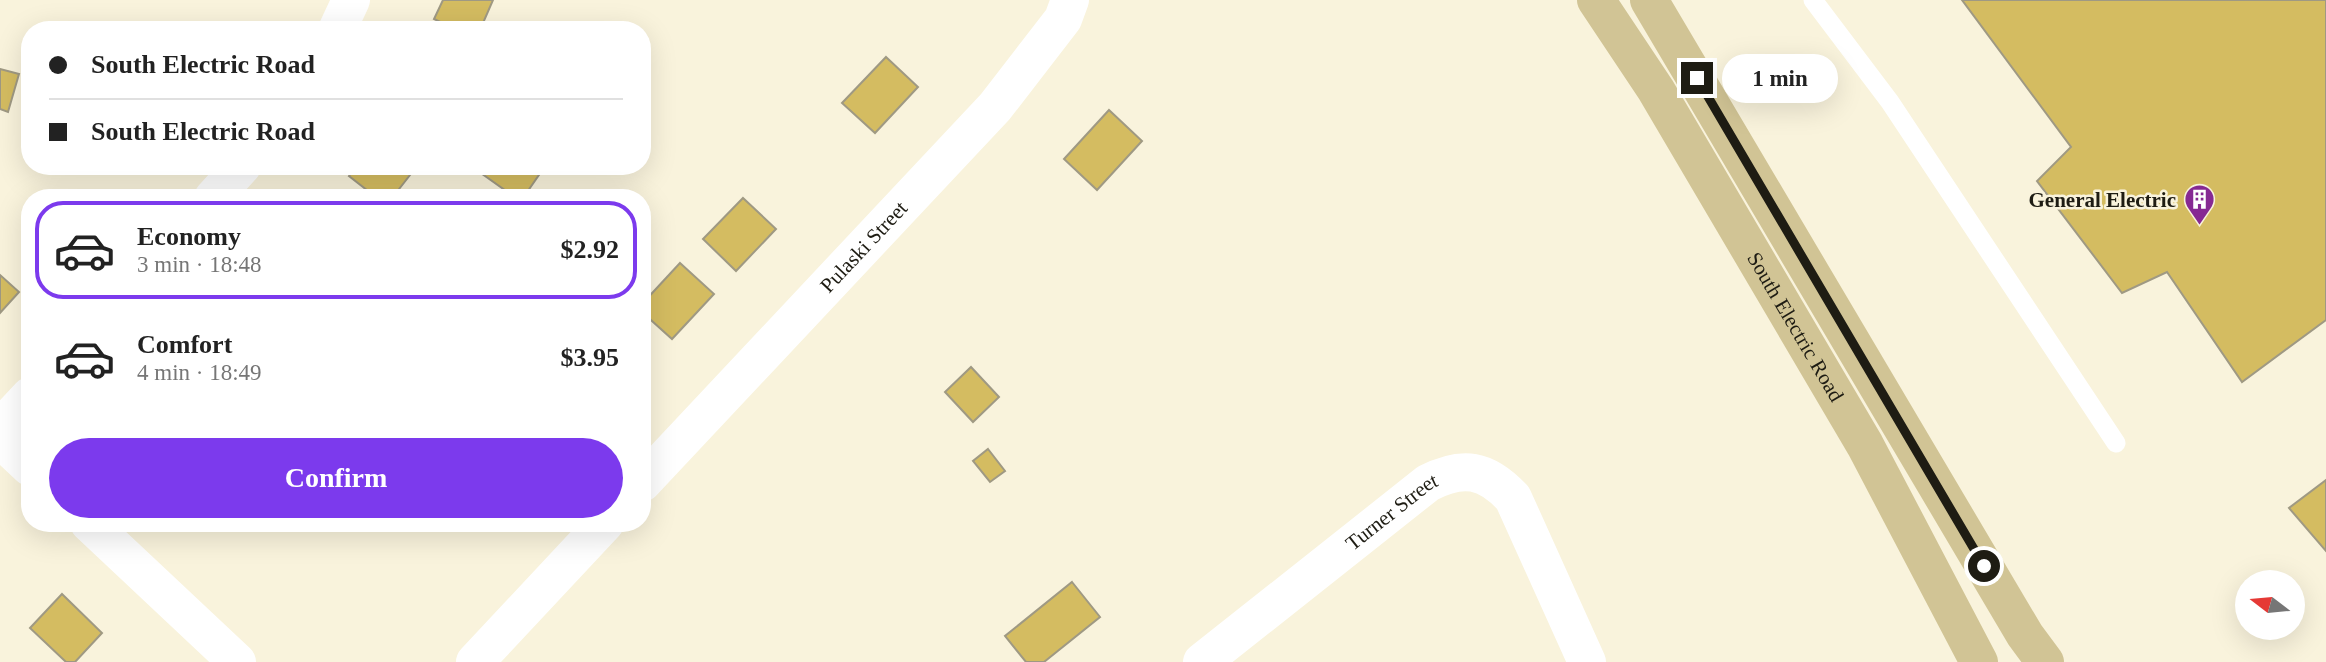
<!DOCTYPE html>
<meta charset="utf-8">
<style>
body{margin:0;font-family:"Times New Roman",serif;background:#f6f6f6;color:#222;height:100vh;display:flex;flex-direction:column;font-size:26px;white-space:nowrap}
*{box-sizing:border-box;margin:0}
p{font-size:23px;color:#767676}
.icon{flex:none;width:38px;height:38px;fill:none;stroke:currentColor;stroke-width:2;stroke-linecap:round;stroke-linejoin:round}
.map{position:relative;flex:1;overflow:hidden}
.panel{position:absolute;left:21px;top:189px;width:630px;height:343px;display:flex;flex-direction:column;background:#fff;border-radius:28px;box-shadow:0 7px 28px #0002}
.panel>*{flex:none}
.top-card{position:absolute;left:21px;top:21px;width:630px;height:154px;border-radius:28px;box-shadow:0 7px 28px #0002;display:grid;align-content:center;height:154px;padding:0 28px;background:#fff}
.needle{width:46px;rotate:286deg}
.controls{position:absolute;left:2235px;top:570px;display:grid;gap:14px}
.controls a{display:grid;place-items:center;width:70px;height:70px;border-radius:50%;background:#fff;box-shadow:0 7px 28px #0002;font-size:35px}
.end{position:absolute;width:32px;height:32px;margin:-16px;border:9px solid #1e1c13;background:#fff;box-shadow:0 0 0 4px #fff}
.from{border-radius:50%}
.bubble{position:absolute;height:49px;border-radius:24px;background:#fff;box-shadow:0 7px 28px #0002;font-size:23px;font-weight:700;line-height:49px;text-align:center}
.top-card b{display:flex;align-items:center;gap:24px;height:66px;font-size:26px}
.top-card b+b{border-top:2px solid #e0e0e0}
.top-card i{width:18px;height:18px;background:#222}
ul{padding:12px 0 0;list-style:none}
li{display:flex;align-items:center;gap:21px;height:98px;margin:0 14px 10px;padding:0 14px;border:4px solid transparent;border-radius:28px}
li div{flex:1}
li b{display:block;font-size:26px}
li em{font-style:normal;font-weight:700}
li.selected{border-color:#7c3aed}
li>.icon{width:63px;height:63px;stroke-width:1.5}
.cta{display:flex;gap:14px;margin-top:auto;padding:14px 28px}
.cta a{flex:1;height:80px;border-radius:42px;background:#7c3aed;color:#fff;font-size:28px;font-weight:700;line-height:80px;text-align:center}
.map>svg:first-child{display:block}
</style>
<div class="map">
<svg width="2326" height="662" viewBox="0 0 2326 662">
<rect width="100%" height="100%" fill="#f9f3dc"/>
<path fill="#d4bc61" stroke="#9f9983" stroke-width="2" d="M 443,0 L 493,0 L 480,30 L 457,30 L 434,19 Z
M 1962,0 L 2326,0 L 2326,320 L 2242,382 L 2167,272 L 2122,293 L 2037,181 L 2071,147 Z
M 886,57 L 918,87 L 875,133 L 842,103 Z
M 0,69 L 19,74 L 8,112 L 0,109 Z
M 1109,110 L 1142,141 L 1097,190 L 1064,159 Z
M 357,166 L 417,166 L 392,198 L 377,198 L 349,176 Z
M 481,166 L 540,166 L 543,169 L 523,198 L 516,198 L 478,171 Z
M 743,198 L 776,229 L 736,271 L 703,239 Z
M 680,263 L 714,294 L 672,339 L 642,312 L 642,304 Z
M 0,275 L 19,292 L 0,313 Z
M 971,367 L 999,397 L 973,422 L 945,392 Z
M 988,449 L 1005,471 L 990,482 L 973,461 Z
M 2326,480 L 2326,551 L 2289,508 Z
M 1072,582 L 1100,617 L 1044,662 L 1026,662 L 1005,636 Z
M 62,594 L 102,633 L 75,662 L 66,662 L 30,628 Z"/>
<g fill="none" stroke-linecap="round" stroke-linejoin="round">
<path stroke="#fff" stroke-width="19" d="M 1813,0 L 1890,102 L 2116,443"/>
<g stroke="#fff" stroke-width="38">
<path d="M 337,30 L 351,0"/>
<path d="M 213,198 L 242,166"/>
<path d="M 0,428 L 30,396"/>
<path d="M 0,439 L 30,467"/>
<path id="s1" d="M 642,483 L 995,107 L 1063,19 L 1070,0"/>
<path d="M 89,523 L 237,662"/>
<path d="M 475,662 L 605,523"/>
<path id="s2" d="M 1202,662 L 1428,483 C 1463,465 1486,469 1513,498 L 1587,662"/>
</g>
<g stroke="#d1c495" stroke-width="38">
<path id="s3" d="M 1596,0 L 1656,90 L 1865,445 L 1979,662"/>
<path d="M 1649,0 L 2025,635 L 2045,662"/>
</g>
</g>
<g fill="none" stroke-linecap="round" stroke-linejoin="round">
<path stroke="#1e1c13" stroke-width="9" d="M 1697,78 L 1984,566"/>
</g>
<defs>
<symbol id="building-pin" viewBox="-11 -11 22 30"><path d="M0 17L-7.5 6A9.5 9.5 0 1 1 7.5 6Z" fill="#862993" stroke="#f9f3dc"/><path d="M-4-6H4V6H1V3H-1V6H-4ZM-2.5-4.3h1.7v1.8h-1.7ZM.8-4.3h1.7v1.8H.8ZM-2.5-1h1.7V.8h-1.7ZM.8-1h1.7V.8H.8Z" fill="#fff"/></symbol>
</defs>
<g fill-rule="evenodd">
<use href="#building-pin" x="2182" y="182" width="35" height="47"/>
</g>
<g text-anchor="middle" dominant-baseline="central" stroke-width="5" stroke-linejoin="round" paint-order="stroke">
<g font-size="21" font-weight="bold" fill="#1e1c13" stroke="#f9f3dc" text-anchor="end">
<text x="2176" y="200">General Electric</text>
</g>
<g font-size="21" fill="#1e1c13" stroke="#f9f3dc">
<text stroke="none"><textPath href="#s1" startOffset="324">Pulaski Street</textPath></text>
<text stroke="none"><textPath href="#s3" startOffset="383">South Electric Road</textPath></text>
<text stroke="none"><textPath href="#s2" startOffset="242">Turner Street</textPath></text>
</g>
</g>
</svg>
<div class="controls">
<a><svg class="needle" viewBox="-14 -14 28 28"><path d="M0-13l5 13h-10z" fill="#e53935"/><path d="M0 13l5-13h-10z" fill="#767676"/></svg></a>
</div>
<i class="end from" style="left:1984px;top:566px"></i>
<i class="end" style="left:1697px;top:78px"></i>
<div class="bubble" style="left:1722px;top:54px;width:116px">1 min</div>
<div class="top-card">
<b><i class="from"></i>South Electric Road</b>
<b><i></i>South Electric Road</b>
</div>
<section class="panel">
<ul>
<li class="selected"><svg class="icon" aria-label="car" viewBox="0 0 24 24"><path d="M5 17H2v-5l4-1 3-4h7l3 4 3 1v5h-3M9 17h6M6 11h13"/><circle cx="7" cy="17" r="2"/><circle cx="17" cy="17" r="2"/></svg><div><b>Economy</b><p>3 min · 18:48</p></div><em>$2.92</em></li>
<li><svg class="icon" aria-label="car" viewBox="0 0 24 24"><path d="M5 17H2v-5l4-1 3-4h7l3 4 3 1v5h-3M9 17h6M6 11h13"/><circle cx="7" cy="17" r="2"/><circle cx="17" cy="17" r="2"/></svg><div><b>Comfort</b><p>4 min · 18:49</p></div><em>$3.95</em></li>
</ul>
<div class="cta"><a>Confirm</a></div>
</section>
</div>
